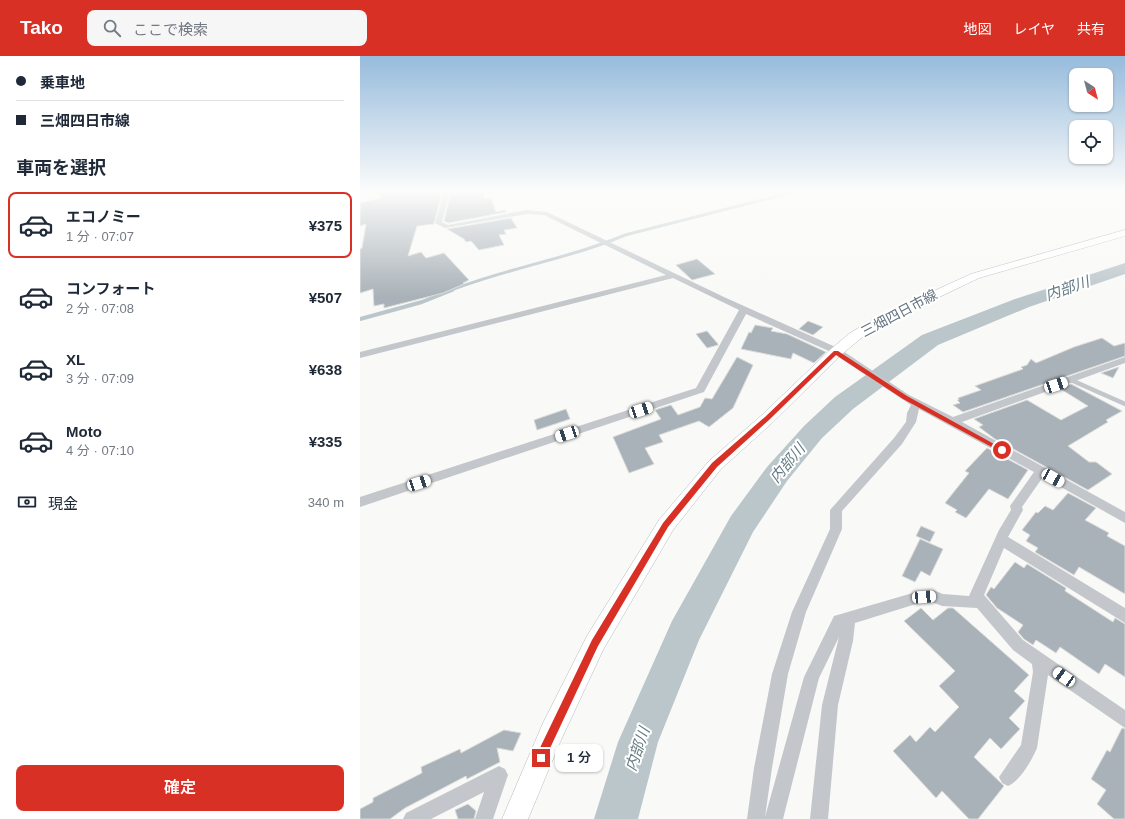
<!DOCTYPE html>
<html lang="ja">
<meta charset="utf-8">
<style>
body{margin:0;font-family:Helvetica,"Noto Sans JP",sans-serif;background:#f6f6f7;color:#1f2937;height:100vh;display:flex;flex-direction:column;font-size:15px;white-space:nowrap}
*{box-sizing:border-box;margin:0}
p{font-size:13px;color:#747a83}
.icon{flex:none;width:22px;height:22px;fill:none;stroke:currentColor;stroke-width:2;stroke-linecap:round;stroke-linejoin:round}
.map{position:relative;flex:1;overflow:hidden}
.side{display:flex;flex-direction:column;background:#fff;width:360px}
.side>*{flex:none}
.guide{display:grid;align-content:center;height:88px;padding:0 16px;background:#fff}
.needle{width:26px;rotate:144deg}
.controls{position:absolute;left:709px;top:12px;display:grid;gap:8px}
.controls a{display:grid;place-items:center;width:44px;height:44px;border-radius:8px;background:#fff;box-shadow:0 1px 3px #0004;font-size:20px}
.end{position:absolute;width:18px;height:18px;margin:-9px;border:5px solid #d93025;background:#fff;box-shadow:0 0 0 2px #fff}
.from{border-radius:50%}
.bubble{position:absolute;height:28px;border-radius:8px;background:#fff;box-shadow:0 1px 3px #0004;font-size:13px;font-weight:600;line-height:28px;text-align:center}
.car{position:absolute;width:12px;height:24px;margin:-12px -6px;border-radius:5px;box-shadow:0 0 3px 1px #0007;background:linear-gradient(#fff 24%,#345 0 40%,#fff 0 76%,#345 0 86%,#fff 0)}
.guide b{display:flex;align-items:center;gap:14px;height:38px;font-size:15px}
.guide b+b{border-top:1px solid #e0e1e3}
.guide i{width:10px;height:10px;background:#1f2937}
ul{padding:0;list-style:none}
li{display:flex;align-items:center;gap:12px;height:66px;margin:0 8px 6px;padding:0 8px;border:2px solid transparent;border-radius:8px}
li div{flex:1}
li b{display:block;font-size:15px}
li em{font-style:normal;font-weight:600}
li.current{border-color:#d93025}
li>.icon{width:36px;height:36px;stroke-width:1.5}
h2{padding:0 16px;font-size:18px;line-height:48px}
.pay{display:flex;align-items:center;gap:10px;height:44px;padding:0 16px;font-size:15px}
.pay p{margin-inline-start:auto}
.button{display:flex;gap:8px;margin-top:auto;padding:8px 16px}
.button a{flex:1;height:46px;border-radius:8px;background:#d93025;color:#fff;font-size:16px;font-weight:600;line-height:46px;text-align:center}
header{display:flex;align-items:center;gap:24px;box-sizing:border-box;height:56px;padding:0 20px;background:#d93025;color:#fff}
header strong{font-size:19px}
nav{display:flex;gap:22px;margin-inline-start:auto;font-size:14px}
.search{width:280px;height:36px;background:#f6f6f7;display:flex;align-items:center;gap:10px;box-sizing:border-box;padding:0 14px;border-radius:8px;color:#747a83;font-size:15px}
main{display:flex;flex:1;min-height:0}
.map>svg:first-child{display:block}
</style>
<header>
<strong>Tako</strong>
<div class="search"><svg class="icon" aria-label="search" viewBox="0 0 24 24"><circle cx="10" cy="10" r="6"/><path d="M15 15l6 6"/></svg>ここで検索</div>
<nav><a>地図</a><a>レイヤ</a><a>共有</a></nav>
</header>
<main>
<section class="side">
<div class="guide">
<b><i class="from"></i>乗車地</b>
<b><i></i>三畑四日市線</b>
</div>
<h2>車両を選択</h2>
<ul>
<li class="current"><svg class="icon" aria-label="car" viewBox="0 0 24 24"><path d="M5 17H2v-5l4-1 3-4h7l3 4 3 1v5h-3M9 17h6M6 11h13"/><circle cx="7" cy="17" r="2"/><circle cx="17" cy="17" r="2"/></svg><div><b>エコノミー</b><p>1 分 · 07:07</p></div><em>¥375</em></li>
<li><svg class="icon" aria-label="car" viewBox="0 0 24 24"><path d="M5 17H2v-5l4-1 3-4h7l3 4 3 1v5h-3M9 17h6M6 11h13"/><circle cx="7" cy="17" r="2"/><circle cx="17" cy="17" r="2"/></svg><div><b>コンフォート</b><p>2 分 · 07:08</p></div><em>¥507</em></li>
<li><svg class="icon" aria-label="car" viewBox="0 0 24 24"><path d="M5 17H2v-5l4-1 3-4h7l3 4 3 1v5h-3M9 17h6M6 11h13"/><circle cx="7" cy="17" r="2"/><circle cx="17" cy="17" r="2"/></svg><div><b>XL</b><p>3 分 · 07:09</p></div><em>¥638</em></li>
<li><svg class="icon" aria-label="car" viewBox="0 0 24 24"><path d="M5 17H2v-5l4-1 3-4h7l3 4 3 1v5h-3M9 17h6M6 11h13"/><circle cx="7" cy="17" r="2"/><circle cx="17" cy="17" r="2"/></svg><div><b>Moto</b><p>4 分 · 07:10</p></div><em>¥335</em></li>
</ul>
<div class="pay"><svg class="icon" aria-label="cash" viewBox="0 0 24 24"><path d="M3 7h18v10H3z"/><circle cx="12" cy="12" r="2"/></svg>現金<p>340 m</p></div>
<div class="button"><a>確定</a></div>
</section>
<div class="map">
<svg width="765" height="763" viewBox="0 0 765 763">
<rect width="100%" height="100%" fill="#f9f9f7"/>
<g fill="none" stroke-linecap="round" stroke-linejoin="round">
<path stroke="#bbc6cb" stroke-width="3" d="M 89,235 C 147,212 208,203 265,179 L 441,134"/>
<path stroke="#bbc6cb" stroke-width="4" d="M 0,263 L 62,246 L 92,234"/>
<path fill="#bbc6cb" fill-rule="evenodd" d="M 765,207 L 765,218 L 669,251 L 578,289 L 493,353 L 462,382 L 427,425 L 393,476 L 339,584 L 298,686 L 278,763 L 234,763 L 258,686 L 312,565 L 371,460 L 407,411 L 444,370 L 475,341 L 562,279 L 655,243 Z"/>
</g>
<path fill="#a9b2b8" stroke="#dbdbd9" d="M 22,134 L 79,134 L 81,140 L 74,168 L 57,170 L 48,200 L 61,196 L 66,202 L 84,197 L 109,224 L 103,227 L 104,228 L 83,237 L 24,252 L 24,248 L 14,250 L 13,233 L 0,237 L 0,193 L 2,192 L 6,168 L 0,170 L 0,147 L 22,142 L 19,138 L 23,137 Z
M 88,134 L 90,134 L 90,137 L 124,134 L 124,143 L 131,142 L 136,156 L 145,154 L 146,156 L 88,167 L 84,165 L 90,140 Z
M 151,162 L 157,172 L 144,174 L 146,178 L 139,179 L 144,189 L 119,194 L 111,185 L 106,186 L 104,183 L 87,173 Z
M 337,203 L 355,218 L 332,224 L 316,209 Z
M 448,265 L 463,271 L 453,279 L 439,273 Z
M 395,269 L 413,272 L 411,275 L 427,278 L 466,296 L 454,307 L 433,297 L 431,303 L 381,293 L 389,276 L 391,277 Z
M 347,275 L 358,288 L 358,289 L 347,292 L 336,278 Z
M 742,282 L 754,290 L 765,287 L 765,300 L 603,356 L 593,349 L 600,347 L 597,344 L 599,344 L 598,342 L 621,334 L 615,330 L 663,313 L 661,311 L 667,309 L 671,303 L 676,307 L 714,291 Z
M 377,301 L 393,309 L 373,352 L 349,371 L 339,365 L 299,379 L 303,386 L 285,392 L 294,408 L 269,417 L 253,381 L 301,363 L 295,354 L 311,349 L 318,359 L 340,351 L 345,342 L 352,343 Z
M 759,311 L 753,322 L 741,317 Z
M 711,328 L 762,355 L 746,364 L 748,366 L 708,390 L 729,406 L 736,406 L 752,418 L 728,434 L 635,383 L 619,371 L 623,369 L 614,363 L 667,344 L 701,364 L 728,350 L 699,332 Z
M 206,353 L 210,363 L 177,374 L 174,364 Z
M 627,392 L 668,414 L 648,443 L 629,433 L 606,462 L 595,456 L 597,454 L 585,447 L 609,417 L 605,415 Z
M 708,437 L 736,452 L 725,464 L 749,477 L 747,480 L 765,490 L 765,538 L 719,511 L 714,519 L 675,496 L 678,492 L 666,485 L 670,479 L 662,474 L 676,456 L 678,457 L 685,450 L 693,454 Z
M 561,470 L 575,476 L 570,486 L 556,480 Z
M 560,483 L 583,493 L 570,520 L 561,515 L 555,526 L 542,520 Z
M 655,506 L 664,512 L 667,508 L 706,532 L 705,535 L 753,566 L 755,562 L 765,568 L 765,621 L 745,608 L 739,618 L 700,591 L 696,597 L 676,584 L 673,589 L 664,583 L 658,576 L 663,569 L 637,552 L 626,539 L 631,531 L 634,533 Z
M 561,552 L 573,564 L 588,552 L 593,552 L 669,619 L 654,635 L 665,645 L 649,662 L 660,673 L 641,693 L 630,682 L 614,701 L 644,730 L 618,763 L 609,763 L 582,735 L 576,742 L 533,695 L 550,679 L 556,686 L 570,671 L 575,676 L 599,651 L 579,630 L 595,615 L 544,565 Z
M 762,672 L 765,673 L 765,763 L 754,763 L 737,748 L 746,734 L 731,723 L 747,694 L 750,696 Z
M 144,674 L 161,677 L 153,695 L 137,692 L 140,706 L 107,723 L 106,720 L 45,752 L 30,763 L 0,763 L 0,753 L 13,746 L 13,742 L 62,717 L 61,711 L 100,693 L 101,697 Z
M 108,748 L 116,755 L 114,763 L 98,763 L 95,754 Z"/>
<g fill="none" stroke-linecap="round" stroke-linejoin="round">
<defs>
<path id="secondary" d="M 765,174 L 765,180 L 619,222 L 525,267 L 500,283 L 481,299 L 412,367 L 361,413 L 313,474 L 243,594 L 201,684 L 168,763 L 142,763 L 183,667 L 227,580 L 299,464 L 349,405 L 402,359 L 471,293 L 490,277 L 517,261 L 611,218 Z"/>
</defs>
<use href="#secondary" stroke="#b5babf" stroke-width="1"/>
<path stroke="#c3c7cb" stroke-width="4.5" d="M 711,324 L 765,348"/>
<path fill="#c3c7cb" fill-rule="evenodd" d="M 80,134 L 86,134 L 89,140 L 82,166 L 88,169 L 167,154 L 187,156 L 364,241 L 480,293 L 549,339 L 593,361 L 765,301 L 765,307 L 602,366 L 765,456 L 765,467 L 683,421 L 662,451 L 663,454 L 648,481 L 765,552 L 765,567 L 644,492 L 624,539 L 663,584 L 765,654 L 765,672 L 688,619 L 677,692 C 672,704 660,725 648,730 L 642,727 L 639,721 L 661,689 L 673,616 L 672,608 L 653,594 L 617,552 L 582,550 L 572,546 L 556,548 L 495,567 L 493,585 L 478,649 L 468,763 L 450,763 L 462,649 L 479,581 L 459,622 L 423,763 L 387,763 L 394,712 L 412,618 L 432,556 L 470,473 L 470,454 L 534,382 L 546,366 L 547,357 L 551,349 L 471,296 L 386,258 L 344,336 L 0,451 L 0,441 L 336,332 L 379,254 L 313,222 L 0,302 L 0,296 L 306,219 L 184,159 L 167,158 L 85,172 L 75,167 L 83,140 ZM 559,353 L 674,416 L 650,450 L 651,454 L 639,474 L 609,540 L 583,538 L 573,534 L 556,536 L 474,560 L 444,621 L 405,761 L 412,712 L 428,618 L 446,556 L 482,473 L 482,455 L 542,388 L 556,366 Z
M 139,710 L 145,713 L 148,719 L 133,763 L 115,763 L 124,736 L 71,763 L 43,763 L 46,757 Z"/>
<use href="#secondary" fill="#fff" fill-rule="evenodd"/>
</g>
<linearGradient id="sky" x2="0" y2="1"><stop stop-color="#96bbdc"/><stop offset="0.56" stop-color="#fcfcfb"/><stop offset="1" stop-color="#fcfcfb" stop-opacity="0"/></linearGradient>
<rect width="765" height="241" fill="url(#sky)"/>
<path fill="#d93025" d="M 474,295 L 478,295 L 547,340 L 645,394 L 639,395 L 543,343 L 476,299 L 409,364 L 357,411 L 308,471 L 238,590 L 184,705 L 181,707 L 177,705 L 176,702 L 177,698 L 232,584 L 303,467 L 352,407 L 405,361 Z"/>
<g text-anchor="middle" dominant-baseline="central" stroke-width="4" stroke-linejoin="round" paint-order="stroke">
<g font-size="14" fill="#657482" stroke="#fff">
<text transform="translate(539 257) rotate(-28)">三畑四日市線</text>
</g>
<g font-size="15" font-style="italic" fill="#647a83" stroke="#fff">
<text transform="translate(707 232) rotate(-19)">内部川</text>
<text transform="translate(427 407) rotate(-50)">内部川</text>
<text transform="translate(277 693) rotate(-71)">内部川</text>
</g>
</g>
</svg>
<div class="controls">
<a><svg class="needle" viewBox="-14 -14 28 28"><path d="M0-13l5 13h-10z" fill="#e53935"/><path d="M0 13l5-13h-10z" fill="#747a83"/></svg></a>
<a><svg class="icon" aria-label="locate" viewBox="0 0 24 24"><circle cx="12" cy="12" r="6"/><path d="M12 2v4M12 18v4M2 12h4M18 12h4"/></svg></a>
</div>
<i class="end from" style="left:642px;top:394px"></i>
<i class="end" style="left:181px;top:702px"></i>
<div class="bubble" style="left:195px;top:688px;width:48px">1 分</div>
<i class="car" style="left:696px;top:329px;rotate:72deg"></i>
<i class="car" style="left:281px;top:354px;rotate:72deg"></i>
<i class="car" style="left:207px;top:378px;rotate:252deg"></i>
<i class="car" style="left:693px;top:422px;rotate:119deg"></i>
<i class="car" style="left:59px;top:427px;rotate:72deg"></i>
<i class="car" style="left:564px;top:541px;rotate:86deg"></i>
<i class="car" style="left:704px;top:621px;rotate:305deg"></i>
</div>
</main>
